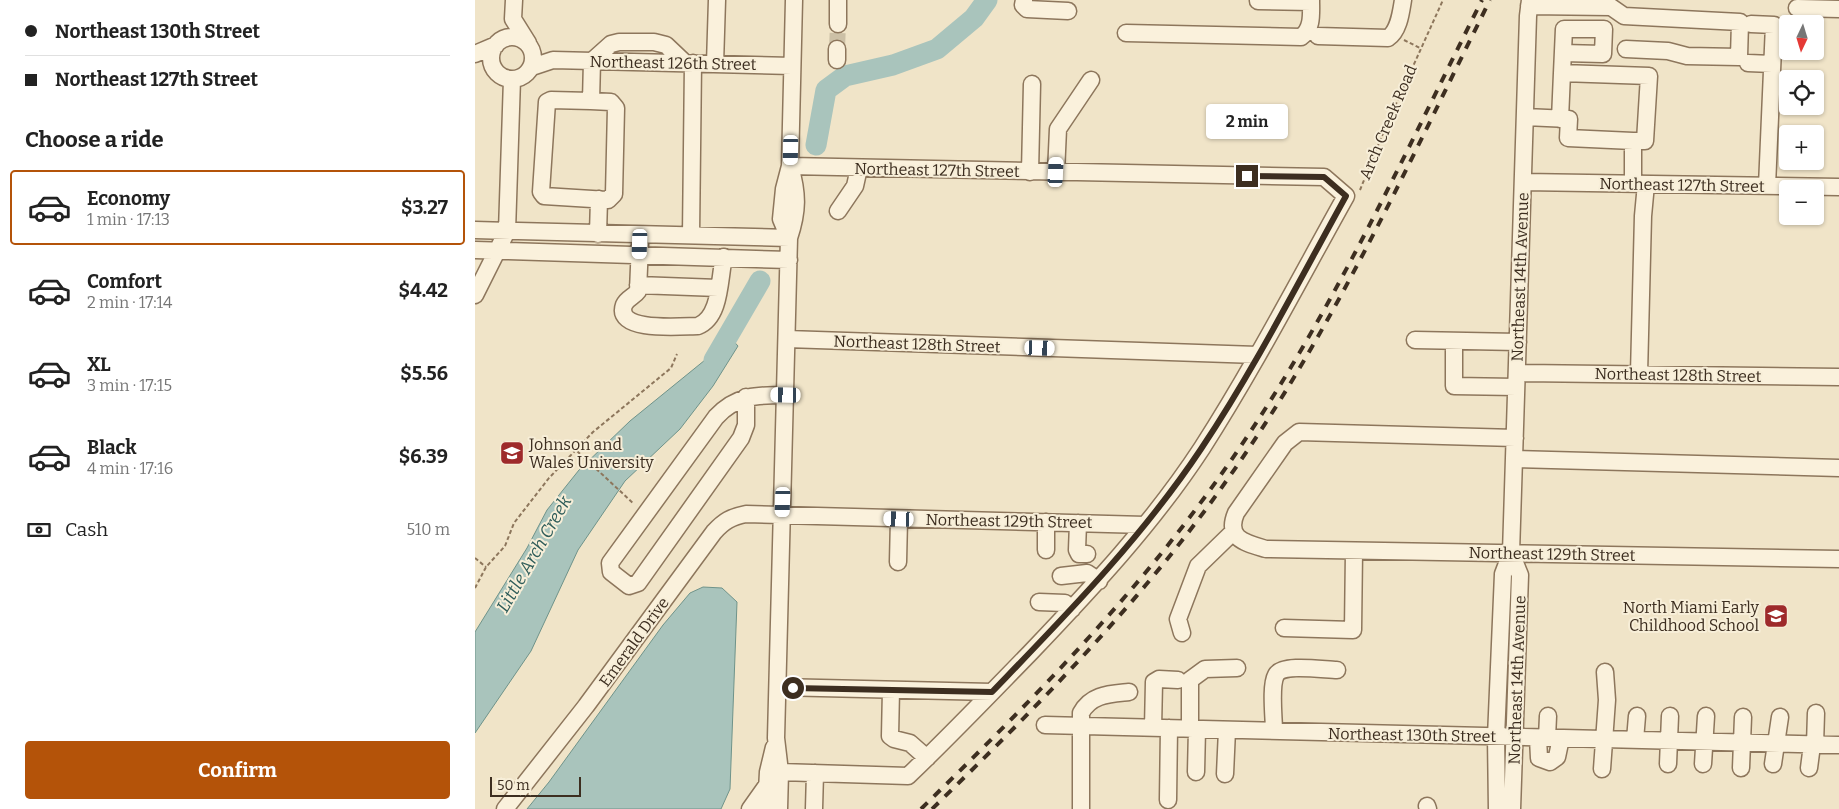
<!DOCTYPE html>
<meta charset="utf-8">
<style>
body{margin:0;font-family:Bitter,serif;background:#f2f2f2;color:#222;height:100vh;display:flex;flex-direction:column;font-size:19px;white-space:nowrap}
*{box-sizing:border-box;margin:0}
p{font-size:16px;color:#767676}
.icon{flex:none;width:28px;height:28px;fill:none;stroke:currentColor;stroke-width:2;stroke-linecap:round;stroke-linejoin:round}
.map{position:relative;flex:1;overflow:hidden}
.panel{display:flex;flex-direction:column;background:#fff;width:475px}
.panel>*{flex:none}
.guide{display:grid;align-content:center;height:110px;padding:0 25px;background:#fff}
.needle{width:32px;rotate:184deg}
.buttons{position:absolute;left:1304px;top:15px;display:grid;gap:10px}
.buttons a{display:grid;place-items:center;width:45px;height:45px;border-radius:5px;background:#fff;box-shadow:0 1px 4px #0004;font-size:25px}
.scale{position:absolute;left:15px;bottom:12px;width:91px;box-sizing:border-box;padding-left:5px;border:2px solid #3d2e20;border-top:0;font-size:14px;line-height:18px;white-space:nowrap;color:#3d2e20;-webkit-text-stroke:4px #f7eed8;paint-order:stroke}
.end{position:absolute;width:22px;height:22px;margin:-11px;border:6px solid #3d2e20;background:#fff;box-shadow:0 0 0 2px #fff}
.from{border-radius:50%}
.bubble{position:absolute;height:35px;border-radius:5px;background:#fff;box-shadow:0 1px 4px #0004;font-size:16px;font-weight:700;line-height:35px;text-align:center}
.car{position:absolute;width:15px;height:30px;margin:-15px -8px;border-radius:6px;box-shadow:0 0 4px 1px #0007;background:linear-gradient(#fff 24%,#345 0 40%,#fff 0 76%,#345 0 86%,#fff 0)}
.guide b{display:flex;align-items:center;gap:18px;height:48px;font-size:19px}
.guide b+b{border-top:1px solid #e0e0e0}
.guide i{width:12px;height:12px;background:#222}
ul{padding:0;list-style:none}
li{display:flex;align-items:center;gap:15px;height:75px;margin:0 10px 8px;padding:0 15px;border:2px solid transparent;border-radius:5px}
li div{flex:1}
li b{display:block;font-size:19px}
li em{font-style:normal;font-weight:700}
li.selected{border-color:#b45309}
li>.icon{width:45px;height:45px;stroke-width:1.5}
h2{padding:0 25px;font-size:22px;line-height:60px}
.pay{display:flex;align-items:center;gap:12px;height:55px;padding:0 25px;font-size:19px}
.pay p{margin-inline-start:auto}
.cta{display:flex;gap:10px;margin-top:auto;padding:10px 25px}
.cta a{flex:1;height:58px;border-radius:5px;background:#b45309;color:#fff;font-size:20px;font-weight:700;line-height:58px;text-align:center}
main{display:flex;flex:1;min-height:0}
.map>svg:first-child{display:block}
</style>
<main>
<section class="panel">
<div class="guide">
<b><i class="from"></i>Northeast 130th Street</b>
<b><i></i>Northeast 127th Street</b>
</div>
<h2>Choose a ride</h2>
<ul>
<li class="selected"><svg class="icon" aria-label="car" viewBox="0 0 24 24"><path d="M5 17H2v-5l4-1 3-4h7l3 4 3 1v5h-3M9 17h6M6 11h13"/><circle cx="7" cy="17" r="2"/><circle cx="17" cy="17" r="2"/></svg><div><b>Economy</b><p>1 min · 17:13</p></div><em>$3.27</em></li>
<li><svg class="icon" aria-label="car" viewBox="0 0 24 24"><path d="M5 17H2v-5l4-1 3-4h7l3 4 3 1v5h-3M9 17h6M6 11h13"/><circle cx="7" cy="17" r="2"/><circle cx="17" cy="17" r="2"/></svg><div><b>Comfort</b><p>2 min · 17:14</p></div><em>$4.42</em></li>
<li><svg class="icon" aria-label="car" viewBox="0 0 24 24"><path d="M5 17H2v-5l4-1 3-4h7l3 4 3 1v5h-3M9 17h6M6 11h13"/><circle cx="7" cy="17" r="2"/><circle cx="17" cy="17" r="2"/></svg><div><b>XL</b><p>3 min · 17:15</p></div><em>$5.56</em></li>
<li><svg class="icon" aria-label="car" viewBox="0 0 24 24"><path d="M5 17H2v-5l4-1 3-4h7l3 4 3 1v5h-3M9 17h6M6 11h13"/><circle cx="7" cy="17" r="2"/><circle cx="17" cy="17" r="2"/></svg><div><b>Black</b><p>4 min · 17:16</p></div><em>$6.39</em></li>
</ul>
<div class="pay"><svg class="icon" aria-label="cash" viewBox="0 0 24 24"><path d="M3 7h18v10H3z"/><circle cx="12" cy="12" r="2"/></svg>Cash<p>510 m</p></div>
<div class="cta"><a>Confirm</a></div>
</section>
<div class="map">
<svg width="1364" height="809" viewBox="0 0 1364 809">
<rect width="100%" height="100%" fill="#f0e4c8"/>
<path fill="#a9c4bc" stroke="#6f938a" d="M 252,334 L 263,346 L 238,386 L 205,429 L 150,481 L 103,550 L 56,651 L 0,733 L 0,632 L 52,548 L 72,510 L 104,470 L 155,421 L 230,360 Z
M 228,587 L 247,588 L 262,602 L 255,789 L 246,809 L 52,809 L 74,782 L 188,625 L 215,593 Z"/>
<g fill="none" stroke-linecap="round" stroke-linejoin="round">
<path stroke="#a9c4bc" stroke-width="21" d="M 341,145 L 351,90 L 370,76 L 418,65 L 462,49 L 499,18 L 512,0
M 239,360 L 285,281"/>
<path stroke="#ccc0a6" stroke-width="16" stroke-dasharray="16 8" stroke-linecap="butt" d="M 362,49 L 363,24"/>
<defs>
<path id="minor" d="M 39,0 L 38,19 L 53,43
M 549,0 L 548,5 L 552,9 L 593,11
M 783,1 L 836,2
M 1054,6 L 1136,7 L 1149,16 L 1265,22 L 1264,57 L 1212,56 L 1193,51 L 1151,49
M 1322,8 L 1364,9
M 363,24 L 363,0
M 1276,24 L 1299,25 L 1292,186
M 651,33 L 826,37 C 838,29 836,13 836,0
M 843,36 L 913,38 C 924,31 926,12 928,0
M16 58a21 21 0 1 1 42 0a21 21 0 1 1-42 0Z
M 0,54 L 21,45
M 362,60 L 362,49
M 1273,63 L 1297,64
M 240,64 L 242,0
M 57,67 L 78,60 L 317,66
M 1087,73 L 1089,29 L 1129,29 L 1128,54 L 1088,53
M 116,101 L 76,100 L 72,102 L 66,192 L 69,196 L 133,200 L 139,194 L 141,108 L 136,102 L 116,101 L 117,61 L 136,44 L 144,42 L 179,42 L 191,45 L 210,63
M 1050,117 L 1094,119 L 1093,138 L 1158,141 L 1158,184
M 1085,119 L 1087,73 L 1174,76 L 1170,141 L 1158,141
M 555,172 L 557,84
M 581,173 L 583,129 L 616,80
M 1049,182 L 1364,187
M 363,211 L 380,186 L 384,168
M 0,230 L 314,238
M 123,234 L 124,199
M 216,235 L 218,63
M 314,238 L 306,219 L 309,189 L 315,166 L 319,0
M 165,244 L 163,291 C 159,297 152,298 149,305 C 139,333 208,326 223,326 C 246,317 244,279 249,257
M 0,250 L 314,260
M 163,285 L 243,288
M 0,295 L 32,231 L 37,79
M 312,339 L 782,355
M 940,340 L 1043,342
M 979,341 L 979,386 L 1041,387
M 1042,373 L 1364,377
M 1164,374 L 1168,216 L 1171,184
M 271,397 L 271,425 L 266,438 L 163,583 L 154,586 L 136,572 L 135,563 L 241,417 C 261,395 283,395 311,395
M 1040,438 L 824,432 L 810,443 L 761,513 C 750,539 771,543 791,549 L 1364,559
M 1039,459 L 1364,468
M 603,523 L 602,550 L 604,554 L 612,554
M 571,550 L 571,522
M 1036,553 L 1045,575 L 1037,809
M 423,562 L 424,519
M 586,576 L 612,573 L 624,581
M 564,602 L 590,603 L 597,609
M 809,628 L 878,630 L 879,551
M 707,633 L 703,619 L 723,566 L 758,532
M 303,687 L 517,692
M 416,690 L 415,736 L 419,739 L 435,743 L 452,758
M 570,725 L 1364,745
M 678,728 L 679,682 L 684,679 L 703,680
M 715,729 L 715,680 L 730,669 L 762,668
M 799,731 C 799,718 795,686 801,675 C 807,663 850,670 862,670
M 1063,738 L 1064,758 L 1075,762 L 1082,757 L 1086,738
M 1072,738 L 1073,716
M 1160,740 L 1162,716
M 1340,745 L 1341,713
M 1193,764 L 1195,716
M 1228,764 L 1231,716
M 1298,764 L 1305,717
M 1266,768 L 1268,717
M 1334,768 L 1337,745
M 1127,769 L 1132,700 L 1130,672
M 305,772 L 433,776 C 475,736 515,694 555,653 C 617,588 678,523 727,448 C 779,367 824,280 871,196 L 849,177 L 315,166
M 721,772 L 722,729
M 750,774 L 752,730
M 693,800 L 694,728
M 952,806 L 953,809
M 30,809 L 111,706 L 239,532 C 249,521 256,517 271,514 L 670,525
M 275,809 L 292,785
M 291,809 L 293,772 L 299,747
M 304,809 L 305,772 L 301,738 L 314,238 C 323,211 323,194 315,166
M 339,809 L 340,773
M 606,809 L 606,713 C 616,694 635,694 654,692
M 1022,809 L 1021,737 L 1028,574 L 1036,553 L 1053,16 L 1055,0"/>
</defs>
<use href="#minor" stroke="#8d765c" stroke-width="19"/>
<path stroke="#8d765c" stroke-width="2" stroke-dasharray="4 2.5" stroke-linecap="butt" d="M 929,40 L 945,48
M 885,190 L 911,126 L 968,0
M 102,451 L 159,504
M 0,558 L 11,567
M 0,588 L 11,567 L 30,546 L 39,523 L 74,478 L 118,432 L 196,368 L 202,354"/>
<use href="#minor" stroke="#faf1dc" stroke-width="16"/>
<path stroke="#3d2e20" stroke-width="4" stroke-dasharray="9 9" stroke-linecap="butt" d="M 446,809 C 553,704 658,599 745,476 C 850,329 926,161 1007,0
M 457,809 C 563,706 667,601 752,480 C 858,331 934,162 1015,0"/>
</g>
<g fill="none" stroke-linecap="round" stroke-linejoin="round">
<path stroke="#3d2e20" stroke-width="6" d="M 318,688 L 517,692 C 591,615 666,539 726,449 C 780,368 824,281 871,196 L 849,177 L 772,176"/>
</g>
<defs>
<symbol id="university-square" viewBox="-11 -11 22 22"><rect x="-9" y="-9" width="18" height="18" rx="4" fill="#9e2a2b" stroke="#f7eed8"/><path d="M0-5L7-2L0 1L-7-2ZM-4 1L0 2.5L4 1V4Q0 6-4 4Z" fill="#fff"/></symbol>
<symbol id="school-square" viewBox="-11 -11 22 22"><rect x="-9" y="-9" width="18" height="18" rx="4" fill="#9e2a2b" stroke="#f7eed8"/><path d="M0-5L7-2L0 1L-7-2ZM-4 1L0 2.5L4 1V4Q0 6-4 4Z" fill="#fff"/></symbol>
</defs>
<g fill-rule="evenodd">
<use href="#university-square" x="23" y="439" width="28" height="28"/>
<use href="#school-square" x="1287" y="602" width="28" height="28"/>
</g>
<g text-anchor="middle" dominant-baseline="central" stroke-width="4" stroke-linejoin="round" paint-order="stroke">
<g font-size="16" fill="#3d2e20" stroke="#f7eed8">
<text transform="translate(198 63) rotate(1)">Northeast 126th Street</text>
<text transform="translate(913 122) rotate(-67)">Arch Creek Road</text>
<text transform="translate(462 170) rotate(1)">Northeast 127th Street</text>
<text transform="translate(1207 185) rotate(1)">Northeast 127th Street</text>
<text transform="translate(1045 277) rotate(-88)">Northeast 14th Avenue</text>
<text transform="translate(442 344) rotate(2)">Northeast 128th Street</text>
<text transform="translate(1203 375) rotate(1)">Northeast 128th Street</text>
<text transform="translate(534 521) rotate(1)">Northeast 129th Street</text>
<text transform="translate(1077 554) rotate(1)">Northeast 129th Street</text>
<text transform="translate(159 642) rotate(-54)">Emerald Drive</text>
<text transform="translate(1042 680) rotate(-88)">Northeast 14th Avenue</text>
<text transform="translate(937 735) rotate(1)">Northeast 130th Street</text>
</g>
<g font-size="16" fill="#3d2e20" stroke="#f7eed8" text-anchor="start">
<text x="54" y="444">Johnson and<tspan x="54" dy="18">Wales University</tspan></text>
<text x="1284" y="607" text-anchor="end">North Miami Early<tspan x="1284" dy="18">Childhood School</tspan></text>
</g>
<g font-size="18" font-style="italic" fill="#2f5d5a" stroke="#f7eed8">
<text transform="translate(59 554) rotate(-60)">Little Arch Creek</text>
</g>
</g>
</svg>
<div class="buttons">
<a><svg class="needle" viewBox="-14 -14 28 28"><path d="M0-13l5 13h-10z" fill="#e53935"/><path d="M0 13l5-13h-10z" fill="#767676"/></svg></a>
<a><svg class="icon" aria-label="locate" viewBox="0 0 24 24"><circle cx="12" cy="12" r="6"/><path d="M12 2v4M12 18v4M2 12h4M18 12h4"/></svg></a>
<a>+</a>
<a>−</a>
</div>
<div class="scale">50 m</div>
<i class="end from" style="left:318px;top:688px"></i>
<i class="end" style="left:772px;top:176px"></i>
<div class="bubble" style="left:731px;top:104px;width:82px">2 min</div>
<i class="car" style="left:316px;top:150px;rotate:181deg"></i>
<i class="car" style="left:581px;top:172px;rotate:3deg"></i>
<i class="car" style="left:165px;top:244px;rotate:182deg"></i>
<i class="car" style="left:565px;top:348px;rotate:92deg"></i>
<i class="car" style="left:311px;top:395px;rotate:271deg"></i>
<i class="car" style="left:308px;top:502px;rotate:182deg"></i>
<i class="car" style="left:424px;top:519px;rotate:272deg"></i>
</div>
</main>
